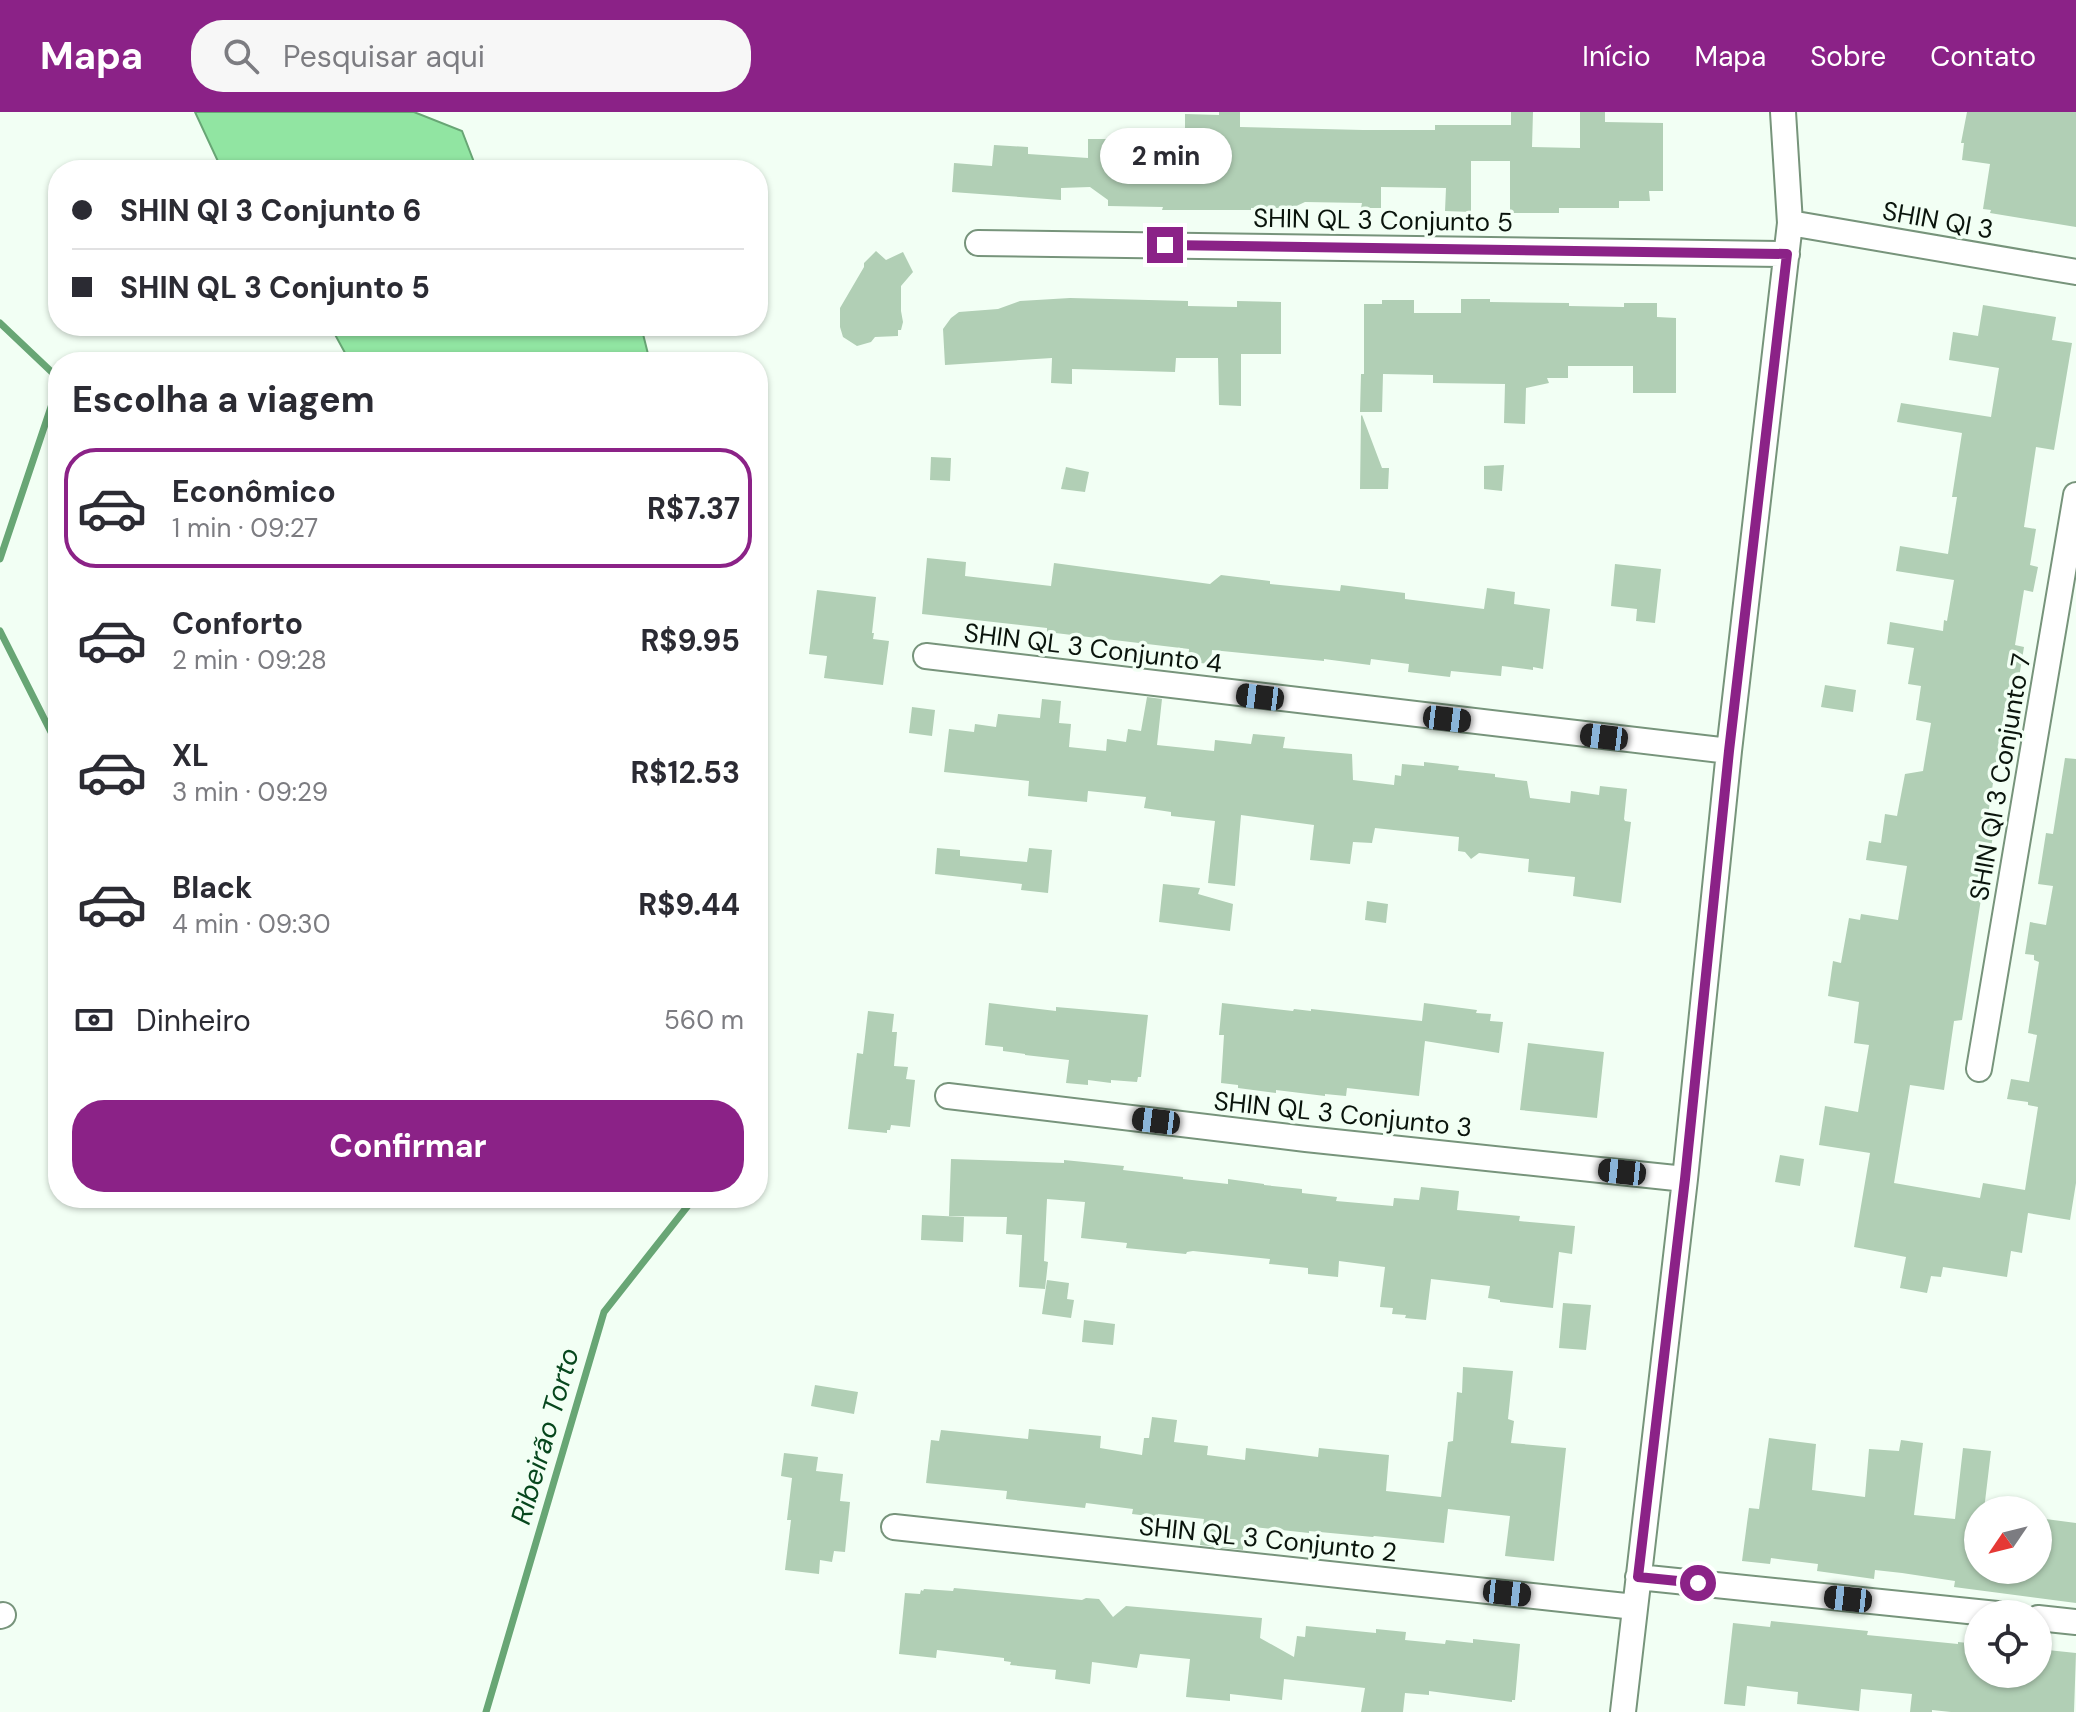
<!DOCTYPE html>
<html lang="pt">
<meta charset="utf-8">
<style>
body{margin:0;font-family:"DM Sans",sans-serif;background:#f7f7f7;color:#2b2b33;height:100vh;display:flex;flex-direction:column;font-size:30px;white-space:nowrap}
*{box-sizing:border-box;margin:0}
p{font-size:26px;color:#7c7c81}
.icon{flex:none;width:44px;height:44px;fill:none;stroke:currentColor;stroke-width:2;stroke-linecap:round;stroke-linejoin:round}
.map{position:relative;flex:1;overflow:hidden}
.details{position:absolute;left:48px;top:240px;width:720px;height:856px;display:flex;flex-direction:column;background:#fff;border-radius:32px;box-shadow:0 2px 6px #0004}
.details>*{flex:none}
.banner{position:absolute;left:48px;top:48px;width:720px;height:176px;border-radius:32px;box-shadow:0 2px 6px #0004;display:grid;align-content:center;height:176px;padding:0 24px;background:#fff}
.needle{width:52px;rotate:235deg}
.controls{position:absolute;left:1964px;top:1384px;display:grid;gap:16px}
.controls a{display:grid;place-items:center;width:88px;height:88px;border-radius:50%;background:#fff;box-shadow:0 2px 6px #0004;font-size:40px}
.end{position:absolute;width:36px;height:36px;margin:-18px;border:10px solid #8b2287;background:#fff;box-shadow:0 0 0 4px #fff}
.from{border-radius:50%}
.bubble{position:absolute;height:56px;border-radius:28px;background:#fff;box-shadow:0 2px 6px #0004;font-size:26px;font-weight:700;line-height:56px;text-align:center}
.car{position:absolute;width:24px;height:48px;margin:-24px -12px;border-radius:10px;box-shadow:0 0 6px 2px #0007;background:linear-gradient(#222 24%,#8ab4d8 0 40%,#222 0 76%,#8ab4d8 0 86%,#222 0)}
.banner b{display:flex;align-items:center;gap:28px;height:76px;font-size:30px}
.banner b+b{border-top:2px solid #e1e1e2}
.banner i{width:20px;height:20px;background:#2b2b33}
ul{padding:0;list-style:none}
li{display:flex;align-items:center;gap:24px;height:120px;margin:0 16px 12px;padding:0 8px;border:4px solid transparent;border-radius:32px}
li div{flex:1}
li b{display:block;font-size:30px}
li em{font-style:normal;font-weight:700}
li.current{border-color:#8b2287}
li>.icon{width:72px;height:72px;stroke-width:1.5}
h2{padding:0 24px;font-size:36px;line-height:96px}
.pay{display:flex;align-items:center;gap:20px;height:88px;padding:0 24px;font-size:30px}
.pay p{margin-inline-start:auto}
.primary-button{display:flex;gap:16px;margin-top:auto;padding:16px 24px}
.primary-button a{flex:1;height:92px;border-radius:32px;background:#8b2287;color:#fff;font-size:32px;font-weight:700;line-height:92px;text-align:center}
header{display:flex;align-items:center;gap:48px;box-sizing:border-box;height:112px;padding:0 40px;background:#8b2287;color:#fff}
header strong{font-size:38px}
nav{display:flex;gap:44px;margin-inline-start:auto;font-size:28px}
.search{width:560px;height:72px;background:#f7f7f7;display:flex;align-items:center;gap:20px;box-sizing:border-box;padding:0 28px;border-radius:32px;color:#7c7c81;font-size:30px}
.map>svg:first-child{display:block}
</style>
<header>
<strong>Mapa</strong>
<div class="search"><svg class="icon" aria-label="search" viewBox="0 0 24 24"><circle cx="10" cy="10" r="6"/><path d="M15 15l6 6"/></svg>Pesquisar aqui</div>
<nav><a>Início</a><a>Mapa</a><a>Sobre</a><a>Contato</a></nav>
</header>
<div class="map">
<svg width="2076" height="1600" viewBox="0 0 2076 1600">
<rect width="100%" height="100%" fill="#f2fff4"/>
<path fill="#91e5a2" stroke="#68a675" stroke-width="2" d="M 195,0 L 414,0 L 462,19 L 477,58 L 222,58 Z
M 320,214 L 641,214 L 650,250 L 350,250 L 332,217 Z"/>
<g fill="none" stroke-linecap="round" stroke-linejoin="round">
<path stroke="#68a675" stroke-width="7" d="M 0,211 L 58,266
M 0,447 L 58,274
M 0,519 L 58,634
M 486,1600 L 604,1200 L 694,1086"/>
</g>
<path fill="#b1cfb5" d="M 1219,0 L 1240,0 L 1240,15 L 1363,18 L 1435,18 L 1435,13 L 1511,13 L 1511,0 L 1533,0 L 1532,35 L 1580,36 L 1580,0 L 1605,0 L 1605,10 L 1663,11 L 1663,79 L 1649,79 L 1650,89 L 1619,89 L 1619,96 L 1559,96 L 1559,101 L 1510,101 L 1510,49 L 1471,49 L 1471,100 L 1445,99 L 1446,76 L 1381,75 L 1381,96 L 1361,96 L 1362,91 L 1305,90 L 1292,96 L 1251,96 L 1251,98 L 1162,98 L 1163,95 L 1108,94 L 1108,88 L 1090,75 L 1061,76 L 1061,88 L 952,80 L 954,51 L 992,54 L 994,33 L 1028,35 L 1028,42 L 1088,46 L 1088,27 L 1150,27 L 1150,20 L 1185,20 L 1185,2 L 1219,3 Z
M 1967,0 L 2076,0 L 2076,115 L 1990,101 L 1991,98 L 1983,97 L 1990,52 L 1962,48 L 1964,31 L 1961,31 Z
M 876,139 L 886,148 L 903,140 L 913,160 L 901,174 L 901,199 L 903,210 L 901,218 L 898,218 L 898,224 L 875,225 L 871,230 L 857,234 L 843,225 L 840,215 L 840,196 L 864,155 L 864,151 Z
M 1070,186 L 1188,189 L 1188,194 L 1237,195 L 1237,189 L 1281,190 L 1281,242 L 1241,242 L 1241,294 L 1219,293 L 1218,246 L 1176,246 L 1175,260 L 1072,257 L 1072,272 L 1051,271 L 1052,246 L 945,253 L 943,217 L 951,206 L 959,200 L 998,197 L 1020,189 Z
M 1461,187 L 1490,187 L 1490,190 L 1569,191 L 1569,194 L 1624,195 L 1624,191 L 1657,191 L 1657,205 L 1676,206 L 1676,281 L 1633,281 L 1633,254 L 1568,254 L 1568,266 L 1547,266 L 1549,271 L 1526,276 L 1525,312 L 1504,311 L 1505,272 L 1433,271 L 1433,263 L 1383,262 L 1382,300 L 1360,300 L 1361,262 L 1364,262 L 1364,192 L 1382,192 L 1382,188 L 1414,188 L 1414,201 L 1461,201 Z
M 1983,193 L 2056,205 L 2052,228 L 2072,231 L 2054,338 L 2036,335 L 2024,415 L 2036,417 L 2030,453 L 2038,455 L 2033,480 L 2024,478 L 2015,533 L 2024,535 L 2012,609 L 2003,607 L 1988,703 L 1996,704 L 1989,749 L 1987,749 L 1962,908 L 1954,909 L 1944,978 L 1910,973 L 1894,1071 L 1980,1086 L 1983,1071 L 2025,1078 L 2038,995 L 2028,993 L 2028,990 L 2007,987 L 2011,967 L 2029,970 L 2037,923 L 2028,921 L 2039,850 L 2034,848 L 2034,843 L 2025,842 L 2030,810 L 2046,813 L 2053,774 L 2038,772 L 2046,721 L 2053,722 L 2065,646 L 2076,647 L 2076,1071 L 2070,1108 L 2028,1101 L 2022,1141 L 2011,1139 L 2007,1165 L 1943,1155 L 1941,1165 L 1931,1164 L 1927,1181 L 1900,1176 L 1906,1145 L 1854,1135 L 1870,1041 L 1819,1033 L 1825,994 L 1858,1000 L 1869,933 L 1854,931 L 1859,890 L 1828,884 L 1833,849 L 1841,851 L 1849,806 L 1860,808 L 1861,802 L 1898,808 L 1907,754 L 1866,748 L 1869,729 L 1881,731 L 1885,702 L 1897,704 L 1905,662 L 1923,659 L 1931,611 L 1916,608 L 1921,574 L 1908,572 L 1914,536 L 1887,532 L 1890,510 L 1943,519 L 1944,508 L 1947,509 L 1954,468 L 1896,459 L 1900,434 L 1948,442 L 1957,385 L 1952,385 L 1962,321 L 1897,310 L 1901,291 L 1991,305 L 1999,256 L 1949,248 L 1953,220 L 1978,224 Z
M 1362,303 L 1382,356 L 1389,356 L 1388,377 L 1360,377 L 1361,304 Z
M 931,345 L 951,346 L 950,369 L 930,368 Z
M 1504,353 L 1502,379 L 1484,377 L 1484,354 Z
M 1066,355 L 1089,360 L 1085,380 L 1061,377 Z
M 927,446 L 966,450 L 965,464 L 1051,474 L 1054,451 L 1210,472 L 1221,463 L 1270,469 L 1270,472 L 1340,479 L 1341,473 L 1405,481 L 1405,487 L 1484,497 L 1487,476 L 1515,480 L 1514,492 L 1550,497 L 1543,557 L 1533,555 L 1533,558 L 1502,554 L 1501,564 L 1451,559 L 1450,565 L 1408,560 L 1409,552 L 1371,547 L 1370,553 L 1324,547 L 1324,549 L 1212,538 L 1211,552 L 1188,550 L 1189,537 L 1047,520 L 1047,516 L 922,502 Z
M 1615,452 L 1661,457 L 1655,511 L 1636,509 L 1637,497 L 1611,494 Z
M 817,478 L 876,485 L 872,521 L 874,521 L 873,527 L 889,529 L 883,573 L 824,566 L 827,544 L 809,542 Z
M 1825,573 L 1856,578 L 1853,600 L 1821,595 Z
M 1147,585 L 1162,587 L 1157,633 L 1214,639 L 1215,628 L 1251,632 L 1253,622 L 1285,625 L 1283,636 L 1352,642 L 1353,668 L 1394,673 L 1395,663 L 1401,664 L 1402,652 L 1424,654 L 1424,650 L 1459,654 L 1458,658 L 1495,662 L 1495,665 L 1527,669 L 1530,686 L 1570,691 L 1571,679 L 1599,683 L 1600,674 L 1627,677 L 1624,707 L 1625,709 L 1631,710 L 1621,791 L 1573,784 L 1575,765 L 1528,760 L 1529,747 L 1479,741 L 1471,747 L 1465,740 L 1458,739 L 1459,725 L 1375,716 L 1372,731 L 1353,730 L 1350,752 L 1310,748 L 1314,713 L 1241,703 L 1235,774 L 1208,771 L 1215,709 L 1171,704 L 1171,700 L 1144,696 L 1146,685 L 1088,679 L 1087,690 L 1028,684 L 1029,669 L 944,660 L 949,617 L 974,620 L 975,612 L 996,615 L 998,602 L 1040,606 L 1042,587 L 1061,589 L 1059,611 L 1071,612 L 1069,635 L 1106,639 L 1107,627 L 1126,630 L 1128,617 L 1141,619 Z
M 912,595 L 935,598 L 932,624 L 909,621 Z
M 937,736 L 960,738 L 960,744 L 1027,750 L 1029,736 L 1052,738 L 1048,781 L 1021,778 L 1022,772 L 935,762 Z
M 1163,772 L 1200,776 L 1198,782 L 1233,792 L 1230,819 L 1159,810 Z
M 1367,789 L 1388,792 L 1386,811 L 1365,808 Z
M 989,891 L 1056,899 L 1056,895 L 1148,903 L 1141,965 L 1138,965 L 1137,970 L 1111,968 L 1111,971 L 1088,968 L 1088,973 L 1066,971 L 1069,948 L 1025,943 L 1025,942 L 1003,939 L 1003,935 L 985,933 Z
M 1222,891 L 1293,899 L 1294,897 L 1311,899 L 1311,897 L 1422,909 L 1424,891 L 1477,898 L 1476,901 L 1491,902 L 1490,909 L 1503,910 L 1499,941 L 1425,929 L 1419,984 L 1347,976 L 1346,984 L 1325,982 L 1325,984 L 1276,978 L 1276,981 L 1238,976 L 1238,973 L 1221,971 L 1224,923 L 1219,923 Z
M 868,899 L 894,902 L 892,920 L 897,920 L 894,954 L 908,955 L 906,967 L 915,968 L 910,1015 L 891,1013 L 890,1018 L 887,1018 L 887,1021 L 848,1017 L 857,941 L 863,942 Z
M 1528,931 L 1604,940 L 1597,1006 L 1520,998 Z
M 1780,1043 L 1804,1047 L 1800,1074 L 1775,1070 Z
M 951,1047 L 1064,1051 L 1064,1048 L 1124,1054 L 1123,1058 L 1183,1065 L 1183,1067 L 1228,1072 L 1228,1067 L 1264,1072 L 1264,1073 L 1302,1077 L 1302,1081 L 1337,1085 L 1336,1089 L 1393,1094 L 1394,1086 L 1419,1088 L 1421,1075 L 1459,1079 L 1457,1098 L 1520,1104 L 1519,1109 L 1575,1114 L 1572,1142 L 1559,1140 L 1553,1196 L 1500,1190 L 1500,1188 L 1488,1186 L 1490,1174 L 1431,1167 L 1426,1208 L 1405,1206 L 1406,1203 L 1392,1202 L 1393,1196 L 1380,1195 L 1385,1155 L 1339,1149 L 1338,1165 L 1308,1162 L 1308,1156 L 1269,1152 L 1270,1147 L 1193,1139 L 1187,1140 L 1186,1142 L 1126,1136 L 1127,1131 L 1081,1126 L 1085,1090 L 1047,1087 L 1044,1149 L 1048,1150 L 1045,1177 L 1019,1175 L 1022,1123 L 1006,1122 L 1007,1105 L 949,1104 Z
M 922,1103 L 964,1105 L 963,1130 L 921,1128 Z
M 1047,1168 L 1069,1171 L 1067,1187 L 1074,1188 L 1071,1206 L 1042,1202 Z
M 1563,1191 L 1591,1193 L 1586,1238 L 1559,1236 Z
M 1084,1208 L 1115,1212 L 1113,1233 L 1082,1230 Z
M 1463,1255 L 1513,1259 L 1508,1307 L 1514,1309 L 1511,1331 L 1566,1336 L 1554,1449 L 1505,1444 L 1510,1404 L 1448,1397 L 1444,1431 L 1374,1424 L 1373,1425 L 1309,1419 L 1309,1421 L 1244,1414 L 1243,1438 L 1200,1433 L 1204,1407 L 1158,1402 L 1157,1405 L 1132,1402 L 1133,1397 L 1086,1391 L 1085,1396 L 1006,1387 L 1007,1379 L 926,1371 L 931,1328 L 939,1329 L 941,1318 L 1028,1327 L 1029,1317 L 1101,1324 L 1100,1336 L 1142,1343 L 1144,1326 L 1149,1326 L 1152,1305 L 1177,1308 L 1174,1330 L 1208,1334 L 1207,1343 L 1245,1348 L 1246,1336 L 1318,1345 L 1319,1336 L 1389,1343 L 1386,1379 L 1441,1385 L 1448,1330 L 1453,1329 L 1457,1280 L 1462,1281 Z
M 815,1273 L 858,1280 L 854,1302 L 811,1294 Z
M 1769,1326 L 1816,1332 L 1812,1378 L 1865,1385 L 1869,1337 L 1899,1339 L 1901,1328 L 1923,1331 L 1914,1403 L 1955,1407 L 1963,1336 L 1991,1339 L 1984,1398 L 1978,1398 L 1978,1458 L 2038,1458 L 2038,1406 L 2076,1411 L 2076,1491 L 1954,1475 L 1955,1469 L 1902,1461 L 1875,1458 L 1874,1467 L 1817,1459 L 1818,1452 L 1771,1446 L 1770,1452 L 1742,1449 L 1749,1396 L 1759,1397 Z
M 784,1341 L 818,1345 L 816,1359 L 843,1362 L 840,1389 L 850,1390 L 845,1440 L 834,1439 L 832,1450 L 820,1448 L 819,1462 L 785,1458 L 791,1408 L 787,1408 L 792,1366 L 781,1364 Z
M 954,1476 L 1082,1488 L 1086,1486 L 1099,1487 L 1113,1505 L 1126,1494 L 1262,1506 L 1260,1526 L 1294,1545 L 1297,1524 L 1305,1525 L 1306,1514 L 1376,1521 L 1376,1517 L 1406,1520 L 1405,1528 L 1445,1532 L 1446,1528 L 1473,1531 L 1473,1527 L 1520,1532 L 1515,1588 L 1512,1588 L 1512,1590 L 1429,1579 L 1429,1583 L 1405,1581 L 1403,1600 L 1361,1600 L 1365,1576 L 1284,1567 L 1282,1588 L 1230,1582 L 1230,1589 L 1186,1585 L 1190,1547 L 1140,1542 L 1137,1556 L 1092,1550 L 1090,1572 L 1055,1567 L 1056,1558 L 1010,1553 L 1011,1550 L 1004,1549 L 1004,1546 L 937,1538 L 936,1546 L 899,1542 L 905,1481 L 920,1482 L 921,1478 L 923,1479 L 924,1477 L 953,1479 Z
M 1771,1509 L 1868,1519 L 1867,1523 L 1958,1532 L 1958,1530 L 1978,1532 L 1978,1562 L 2038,1562 L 2038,1537 L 2076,1541 L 2074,1600 L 1951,1600 L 1932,1598 L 1932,1600 L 1910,1600 L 1912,1582 L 1861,1577 L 1859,1599 L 1797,1592 L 1798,1580 L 1747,1574 L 1745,1594 L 1724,1592 L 1733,1511 L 1770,1515 Z"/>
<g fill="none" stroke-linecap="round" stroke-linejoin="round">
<defs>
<path id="minor" d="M 1790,111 L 2076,160
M 978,131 L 1787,142
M 926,544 L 1729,639
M 1979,957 L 2076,383
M 948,984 L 1306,1027 L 1685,1067
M 894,1415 L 1635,1495
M 1638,1465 L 1997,1502
M 0,1504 L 3,1503
M 2038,1506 L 2076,1510
M 1623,1600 L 1685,1067 L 1729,639 L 1790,111 L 1783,0"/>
</defs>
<use href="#minor" stroke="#77947b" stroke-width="28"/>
<use href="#minor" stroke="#fff" stroke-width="24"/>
</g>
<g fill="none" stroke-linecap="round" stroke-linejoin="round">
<path stroke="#8b2287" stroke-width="10" d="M 1165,133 L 1787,142 L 1729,639 L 1685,1067 L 1638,1465 L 1698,1471"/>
</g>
<g text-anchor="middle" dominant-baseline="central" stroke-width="7" stroke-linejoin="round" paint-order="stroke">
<g font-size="26" fill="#0a140c" stroke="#f2fff4">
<text transform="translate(1383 108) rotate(1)">SHIN QL 3 Conjunto 5</text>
<text transform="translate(1938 108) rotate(10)">SHIN QI 3</text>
<text transform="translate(1093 536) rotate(7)">SHIN QL 3 Conjunto 4</text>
<text transform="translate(2000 665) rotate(-80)">SHIN QI 3 Conjunto 7</text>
<text transform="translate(1343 1002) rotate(6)">SHIN QL 3 Conjunto 3</text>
<text transform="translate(1268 1427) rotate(6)">SHIN QL 3 Conjunto 2</text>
</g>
<g font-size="28" font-style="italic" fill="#07471d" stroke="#f2fff4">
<text transform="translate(545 1324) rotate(-74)">Ribeirão Torto</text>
</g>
</g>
</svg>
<div class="controls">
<a><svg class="needle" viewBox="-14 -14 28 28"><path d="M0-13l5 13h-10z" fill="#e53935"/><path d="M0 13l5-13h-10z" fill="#7c7c81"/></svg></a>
<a><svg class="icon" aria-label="locate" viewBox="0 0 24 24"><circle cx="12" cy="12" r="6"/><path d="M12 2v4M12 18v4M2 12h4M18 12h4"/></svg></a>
</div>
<i class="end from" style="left:1698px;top:1471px"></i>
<i class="end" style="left:1165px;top:133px"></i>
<div class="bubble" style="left:1100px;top:16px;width:132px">2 min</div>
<i class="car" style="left:1260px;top:585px;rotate:277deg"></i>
<i class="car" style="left:1447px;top:607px;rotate:97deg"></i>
<i class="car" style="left:1604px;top:625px;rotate:277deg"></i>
<i class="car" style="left:1156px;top:1009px;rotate:277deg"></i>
<i class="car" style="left:1622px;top:1060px;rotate:276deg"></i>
<i class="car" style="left:1507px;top:1481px;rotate:96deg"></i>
<i class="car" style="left:1848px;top:1487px;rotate:276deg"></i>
<div class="banner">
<b><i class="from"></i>SHIN QI 3 Conjunto 6</b>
<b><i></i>SHIN QL 3 Conjunto 5</b>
</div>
<section class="details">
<h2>Escolha a viagem</h2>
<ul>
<li class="current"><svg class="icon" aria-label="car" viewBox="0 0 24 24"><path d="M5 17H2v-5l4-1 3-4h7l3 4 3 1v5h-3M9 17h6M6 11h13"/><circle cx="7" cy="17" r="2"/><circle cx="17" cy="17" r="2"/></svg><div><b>Econômico</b><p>1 min · 09:27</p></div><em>R$7.37</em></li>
<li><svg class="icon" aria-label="car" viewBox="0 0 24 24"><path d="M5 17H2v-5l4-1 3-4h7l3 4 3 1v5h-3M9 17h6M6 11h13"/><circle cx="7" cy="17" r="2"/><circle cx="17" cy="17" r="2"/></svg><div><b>Conforto</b><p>2 min · 09:28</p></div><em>R$9.95</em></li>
<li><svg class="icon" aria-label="car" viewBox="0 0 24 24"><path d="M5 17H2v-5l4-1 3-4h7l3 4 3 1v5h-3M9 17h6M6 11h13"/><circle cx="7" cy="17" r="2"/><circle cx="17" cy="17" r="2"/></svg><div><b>XL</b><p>3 min · 09:29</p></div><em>R$12.53</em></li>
<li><svg class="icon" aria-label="car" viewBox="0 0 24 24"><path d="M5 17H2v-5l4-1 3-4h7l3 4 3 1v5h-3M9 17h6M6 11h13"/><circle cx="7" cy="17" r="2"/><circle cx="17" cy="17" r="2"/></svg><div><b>Black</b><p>4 min · 09:30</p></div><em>R$9.44</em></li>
</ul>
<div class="pay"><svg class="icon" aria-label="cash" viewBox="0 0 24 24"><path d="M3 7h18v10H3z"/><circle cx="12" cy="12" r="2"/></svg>Dinheiro<p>560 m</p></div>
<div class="primary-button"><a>Confirmar</a></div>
</section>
</div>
